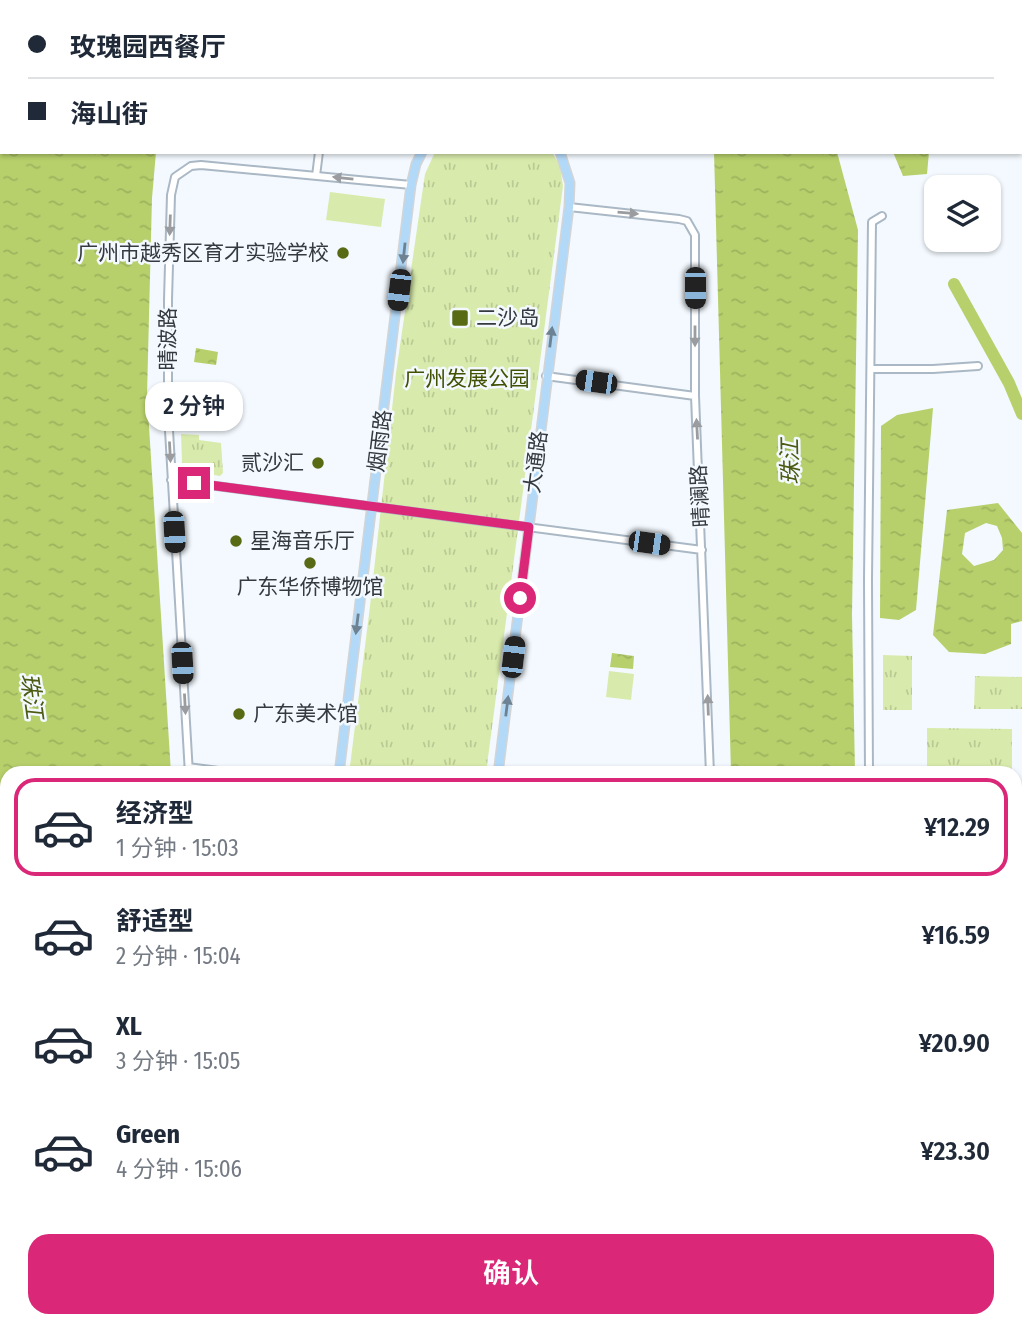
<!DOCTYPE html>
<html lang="zh">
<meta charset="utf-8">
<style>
body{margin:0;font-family:"Fira Sans Condensed","Noto Sans SC",sans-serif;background:#f6f6f7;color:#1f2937;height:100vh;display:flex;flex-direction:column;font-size:26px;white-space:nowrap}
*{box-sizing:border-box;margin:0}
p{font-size:23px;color:#747a83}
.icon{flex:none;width:38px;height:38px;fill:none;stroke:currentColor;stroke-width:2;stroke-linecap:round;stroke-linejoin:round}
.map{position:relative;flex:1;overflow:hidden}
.side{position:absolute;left:0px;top:766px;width:1022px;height:562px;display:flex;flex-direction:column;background:#fff;border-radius:21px 21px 0 0;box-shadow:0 2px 5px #0004}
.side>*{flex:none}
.hud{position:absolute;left:0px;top:0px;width:1022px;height:154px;box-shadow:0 2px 5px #0004;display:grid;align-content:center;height:154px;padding:0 28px;background:#fff}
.buttons{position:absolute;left:924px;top:175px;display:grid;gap:14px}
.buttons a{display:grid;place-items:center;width:77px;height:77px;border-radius:14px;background:#fff;box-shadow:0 2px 5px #0004;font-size:35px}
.end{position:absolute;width:32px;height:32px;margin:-16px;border:9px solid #db2777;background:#fff;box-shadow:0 0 0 4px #fff}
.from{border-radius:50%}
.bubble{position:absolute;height:49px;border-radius:21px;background:#fff;box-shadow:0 2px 5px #0004;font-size:23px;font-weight:600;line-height:49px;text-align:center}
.car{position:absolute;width:21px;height:42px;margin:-21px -10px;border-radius:9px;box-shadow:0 0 5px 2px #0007;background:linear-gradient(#222 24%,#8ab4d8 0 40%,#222 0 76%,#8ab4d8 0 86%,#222 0)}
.hud b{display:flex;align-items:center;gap:24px;height:66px;font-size:26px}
.hud b+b{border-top:2px solid #e0e1e3}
.hud i{width:18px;height:18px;background:#1f2937}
ul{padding:12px 0 0;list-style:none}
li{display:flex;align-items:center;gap:21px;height:98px;margin:0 14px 10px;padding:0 14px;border:4px solid transparent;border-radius:21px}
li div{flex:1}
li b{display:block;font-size:26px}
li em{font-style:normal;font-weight:600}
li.current{border-color:#db2777}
li>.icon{width:63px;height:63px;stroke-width:1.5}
.button{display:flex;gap:14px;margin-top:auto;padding:14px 28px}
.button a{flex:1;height:80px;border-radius:21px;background:#db2777;color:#fff;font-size:28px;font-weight:600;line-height:80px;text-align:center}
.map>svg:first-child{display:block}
</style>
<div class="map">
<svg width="1022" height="1328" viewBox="0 0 1022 1328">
<defs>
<pattern id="grass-tufts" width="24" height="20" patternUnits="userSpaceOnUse" patternTransform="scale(1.75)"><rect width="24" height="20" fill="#d9ebac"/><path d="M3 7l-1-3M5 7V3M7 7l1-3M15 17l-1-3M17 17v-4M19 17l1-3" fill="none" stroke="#bbca95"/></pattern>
<pattern id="water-ripples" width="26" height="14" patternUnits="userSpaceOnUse" patternTransform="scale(1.75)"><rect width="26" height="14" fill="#b7d06b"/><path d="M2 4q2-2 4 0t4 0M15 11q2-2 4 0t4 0" fill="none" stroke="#9eb35e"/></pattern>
</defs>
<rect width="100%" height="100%" fill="#f3f9fe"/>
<path fill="url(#grass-tufts)" d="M 435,152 L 552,152 L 560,166 L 563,186 L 486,773 L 349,774 L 370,606 L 396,373 L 425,174 Z
M 181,434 L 199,435 L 199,440 L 221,443 L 223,473 L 220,476 L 186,470 L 182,462 Z
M 883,655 L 912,656 L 912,710 L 883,710 Z
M 975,676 L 1022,677 L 1022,709 L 974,709 Z
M 927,728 L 1012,729 L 1012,773 L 927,773 Z
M 453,1321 L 719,1321 L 719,1328 L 452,1328 Z"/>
<path fill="#d9ebac" d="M 330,192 L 385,199 L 381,227 L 326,220 Z
M 609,671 L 634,674 L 631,700 L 606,697 Z
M 341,1321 L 417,1321 L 418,1328 L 343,1328 Z"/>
<path fill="url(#water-ripples)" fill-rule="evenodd" d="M 0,0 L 173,0 L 2,2 L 2,152 L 156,152 L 152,198 L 147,395 L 171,773 L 7,774 L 7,1321 L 304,1321 L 306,1328 L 0,1328 Z
M 714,152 L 837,152 L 858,230 L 852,615 L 855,773 L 731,773 Z
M 893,152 L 929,152 L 927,174 L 903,176 Z
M 196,348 L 218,352 L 216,365 L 194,362 Z
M 933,408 L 916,610 L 899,620 L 880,618 L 881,426 L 897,415 Z
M 998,503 L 1022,533 L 1022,621 L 1011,624 L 1011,644 L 985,654 L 949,652 L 933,635 L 947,510 ZM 986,523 L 997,526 L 1002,538 L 1003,550 L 994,560 L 974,566 L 962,554 L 965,533 Z
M 612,653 L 634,656 L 633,669 L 610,667 Z
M 748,1321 L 860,1321 L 860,1328 L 748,1328 Z"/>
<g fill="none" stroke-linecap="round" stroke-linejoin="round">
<path stroke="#b7d06b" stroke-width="12" d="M 954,284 L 1009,383 L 1022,414
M 1015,900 L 1022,899"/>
<defs>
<path id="minor" d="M 402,0 L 416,2
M 339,2 L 339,0
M 316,176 L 319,152
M 569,207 L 679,219 L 687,221 L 695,235 L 695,396 L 710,774
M 871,369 L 933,369 L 978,366
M 546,376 L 695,396
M 171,480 L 702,550
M 188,767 L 241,774
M 189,774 L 168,413 L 168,300 L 171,195 L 175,177 L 191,166 L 201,165 L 411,185
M 869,774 L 868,580 L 872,222 L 882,216
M 1015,927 L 1022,925
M 1015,1126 L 1022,1126
M 1015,1273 L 1022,1273
M 323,1321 L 324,1328
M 728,1321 L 729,1328
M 878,1321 L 878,1328
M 1005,1321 L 1005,1328"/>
<path id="major" d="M 517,2 L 518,0
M 524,2 L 524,0
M 339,774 L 411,185 L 416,164 L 422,152
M 498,774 L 569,207 L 570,183 L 560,152
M 433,1321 L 434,1328
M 441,1321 L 441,1328"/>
</defs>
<use href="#minor" stroke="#aab8c5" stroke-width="10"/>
<use href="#major" stroke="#d2d4d5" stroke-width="11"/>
<use href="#minor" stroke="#fff" stroke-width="6"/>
<use href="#major" stroke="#b3d9f8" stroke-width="8"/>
</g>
<defs><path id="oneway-solid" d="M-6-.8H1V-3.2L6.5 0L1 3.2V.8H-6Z" transform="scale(1.75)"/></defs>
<g fill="#9a9c9f">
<use href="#oneway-solid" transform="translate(343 178) rotate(-174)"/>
<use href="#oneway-solid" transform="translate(628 213) rotate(5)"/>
<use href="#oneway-solid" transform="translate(170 225) rotate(92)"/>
<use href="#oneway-solid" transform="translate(695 336) rotate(90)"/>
<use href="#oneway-solid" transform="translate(697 429) rotate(-93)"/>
<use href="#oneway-solid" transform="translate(170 452) rotate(87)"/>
<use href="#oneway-solid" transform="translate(185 704) rotate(87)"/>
<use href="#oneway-solid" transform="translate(708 705) rotate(-92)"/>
</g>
<g fill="#6d8292">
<use href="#oneway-solid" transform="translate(404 253) rotate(96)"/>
<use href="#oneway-solid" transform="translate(551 337) rotate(-83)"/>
<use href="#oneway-solid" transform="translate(357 624) rotate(97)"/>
<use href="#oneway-solid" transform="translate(507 706) rotate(-83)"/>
</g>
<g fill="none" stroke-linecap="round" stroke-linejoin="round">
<path stroke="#db2777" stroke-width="9" d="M 194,483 L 529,527 L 520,598"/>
</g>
<g fill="#596a15" stroke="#f3f9fe" stroke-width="2.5">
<circle cx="343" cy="253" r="7"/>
<rect x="451" y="309" width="18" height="18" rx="3.5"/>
<circle cx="318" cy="463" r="7"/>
<circle cx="236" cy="541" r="7"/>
<circle cx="310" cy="563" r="7"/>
<circle cx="239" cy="714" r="7"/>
</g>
<g text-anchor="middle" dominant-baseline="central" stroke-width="5" stroke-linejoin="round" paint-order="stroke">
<g font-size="21" fill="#343a3f" stroke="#f3f9fe" text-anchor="start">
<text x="329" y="253" text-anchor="end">广州市越秀区育才实验学校</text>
<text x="476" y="318">二沙岛</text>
<text x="304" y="463" text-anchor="end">贰沙汇</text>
<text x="250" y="541">星海音乐厅</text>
<text x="310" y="587" text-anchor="middle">广东华侨博物馆</text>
<text x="253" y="714">广东美术馆</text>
</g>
<g font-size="21" fill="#343a3f" stroke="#f3f9fe">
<text transform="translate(168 339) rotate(-90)">晴波路</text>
<text transform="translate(380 441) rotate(-83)">烟雨路</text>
<text transform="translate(536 462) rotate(-83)">大通路</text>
<text transform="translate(700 496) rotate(-93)">晴澜路</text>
</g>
<g font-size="21" fill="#435103" stroke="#f3f9fe">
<text x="467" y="379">广州发展公园</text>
</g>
<g font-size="23" font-style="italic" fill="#4c5a12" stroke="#f3f9fe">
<text transform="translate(790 462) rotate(-91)">珠江</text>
<text transform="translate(32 696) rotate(82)">珠江</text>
</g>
</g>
</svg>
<div class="buttons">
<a><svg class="icon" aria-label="layers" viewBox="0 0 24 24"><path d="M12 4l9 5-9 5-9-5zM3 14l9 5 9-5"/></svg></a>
</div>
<i class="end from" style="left:520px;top:598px"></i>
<i class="end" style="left:194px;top:483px"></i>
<div class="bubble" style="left:145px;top:382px;width:98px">2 分钟</div>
<i class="car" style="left:695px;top:288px;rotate:180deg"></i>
<i class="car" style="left:399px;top:290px;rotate:187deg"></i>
<i class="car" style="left:596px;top:382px;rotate:278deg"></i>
<i class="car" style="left:174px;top:532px;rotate:177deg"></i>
<i class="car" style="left:649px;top:543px;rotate:98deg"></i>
<i class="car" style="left:513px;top:657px;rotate:7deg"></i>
<i class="car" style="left:182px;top:663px;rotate:177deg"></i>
<div class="hud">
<b><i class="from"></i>玫瑰园西餐厅</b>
<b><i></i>海山街</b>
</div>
<section class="side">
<ul>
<li class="current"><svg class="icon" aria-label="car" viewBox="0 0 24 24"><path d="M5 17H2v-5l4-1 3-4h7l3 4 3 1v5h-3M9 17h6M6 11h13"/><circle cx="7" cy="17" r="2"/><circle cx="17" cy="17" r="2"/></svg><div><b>经济型</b><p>1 分钟 · 15:03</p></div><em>¥12.29</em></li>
<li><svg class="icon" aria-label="car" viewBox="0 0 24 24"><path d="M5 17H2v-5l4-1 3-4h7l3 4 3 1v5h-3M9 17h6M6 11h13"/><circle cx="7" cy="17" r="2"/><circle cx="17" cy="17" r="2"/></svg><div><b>舒适型</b><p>2 分钟 · 15:04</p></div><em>¥16.59</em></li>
<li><svg class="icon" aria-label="car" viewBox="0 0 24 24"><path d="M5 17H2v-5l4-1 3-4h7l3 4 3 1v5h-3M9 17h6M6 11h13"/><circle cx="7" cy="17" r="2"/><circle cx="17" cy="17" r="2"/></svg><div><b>XL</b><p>3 分钟 · 15:05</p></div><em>¥20.90</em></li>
<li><svg class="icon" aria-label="car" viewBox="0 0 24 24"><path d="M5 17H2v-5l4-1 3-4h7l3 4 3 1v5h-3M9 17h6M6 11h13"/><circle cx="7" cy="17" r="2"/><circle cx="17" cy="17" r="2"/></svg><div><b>Green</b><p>4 分钟 · 15:06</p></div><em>¥23.30</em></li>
</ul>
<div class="button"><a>确认</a></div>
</section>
</div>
